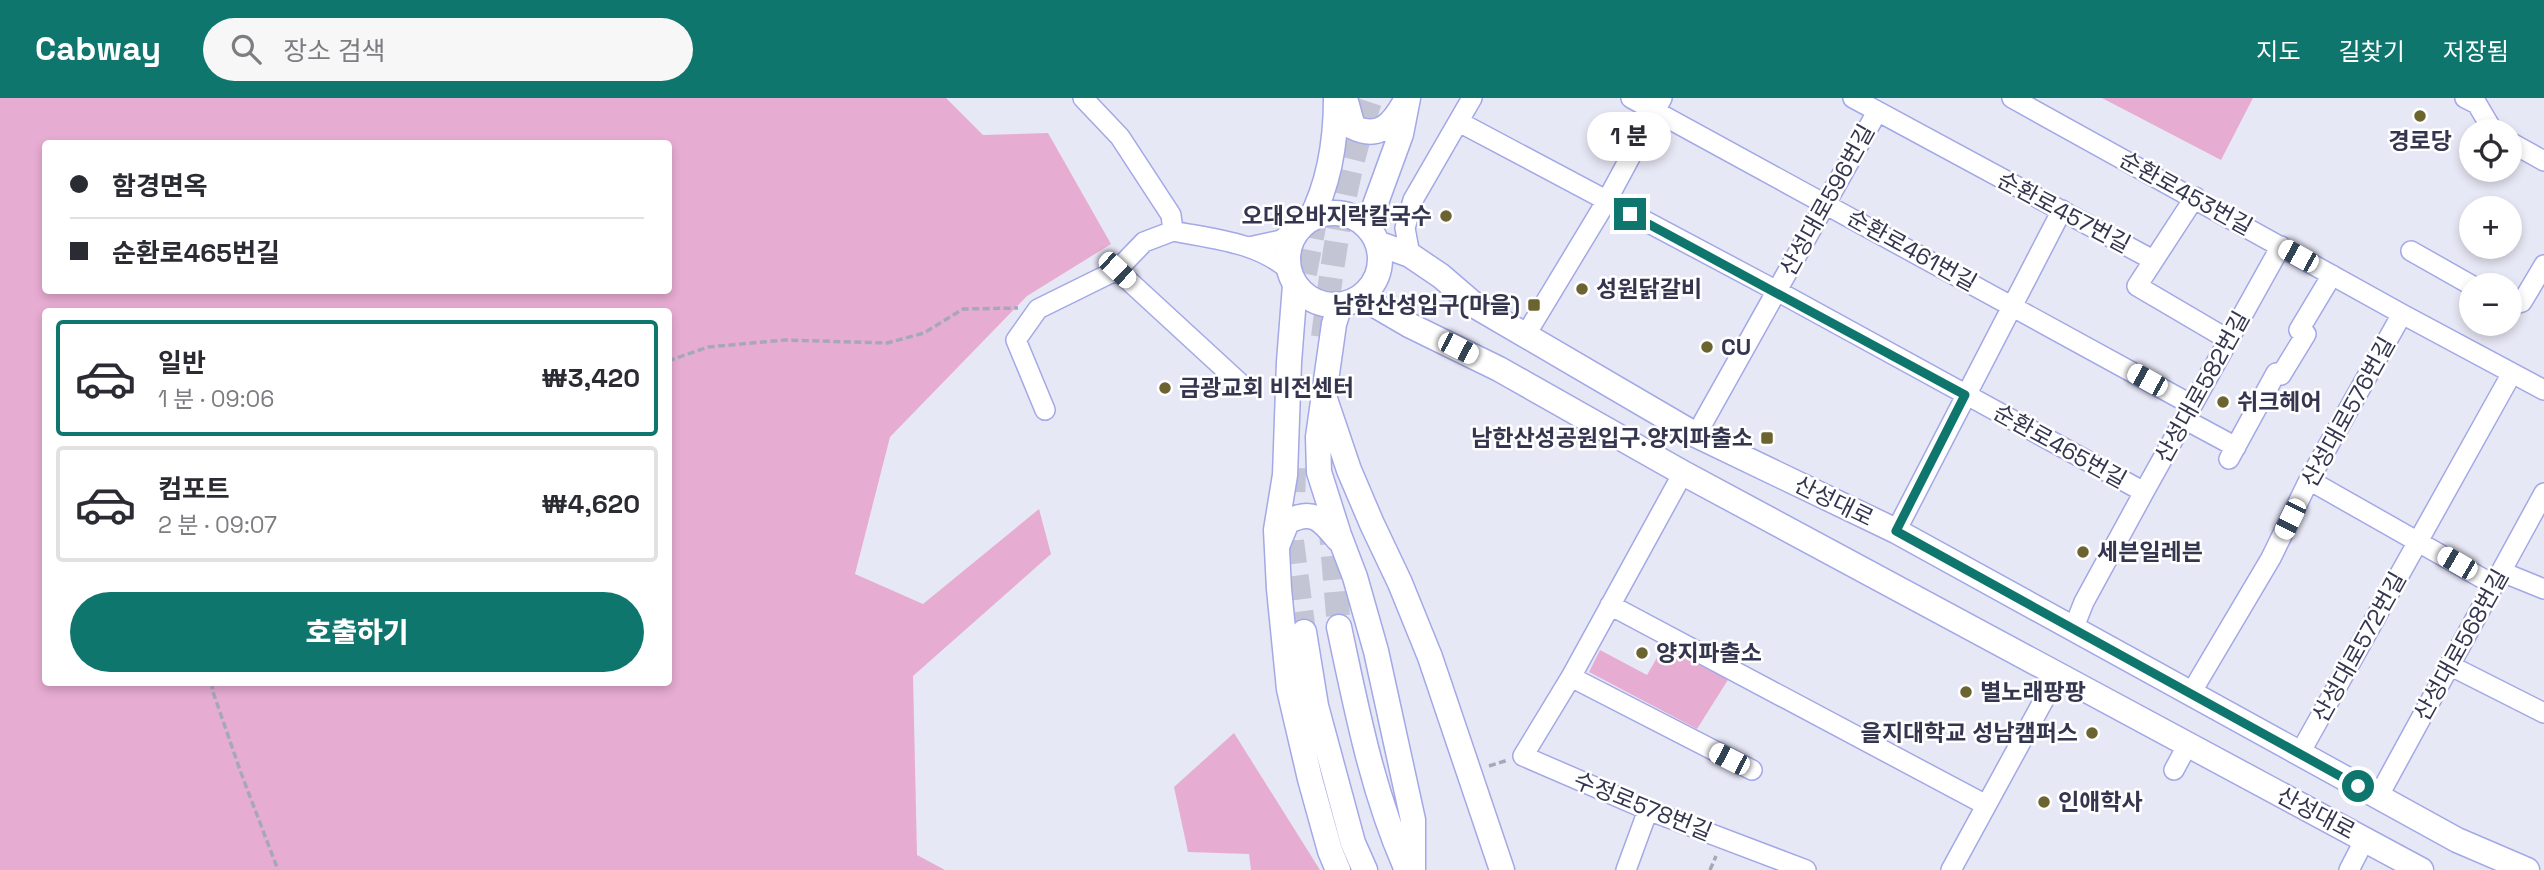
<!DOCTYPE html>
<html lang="ko">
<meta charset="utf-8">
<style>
body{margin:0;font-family:"Space Grotesk","Noto Sans KR",sans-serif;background:#f7f7f7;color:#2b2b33;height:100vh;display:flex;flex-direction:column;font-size:26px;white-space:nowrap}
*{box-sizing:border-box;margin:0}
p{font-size:23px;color:#7c7c81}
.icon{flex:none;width:38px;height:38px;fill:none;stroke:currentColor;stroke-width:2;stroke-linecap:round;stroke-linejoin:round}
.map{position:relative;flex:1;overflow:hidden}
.panel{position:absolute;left:42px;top:210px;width:630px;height:378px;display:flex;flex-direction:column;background:#fff;border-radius:7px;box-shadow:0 4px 10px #0003}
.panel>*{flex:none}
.hud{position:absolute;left:42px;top:42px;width:630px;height:154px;border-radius:7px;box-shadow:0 4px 10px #0003;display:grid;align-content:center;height:154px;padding:0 28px;background:#fff}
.fabs{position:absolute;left:2459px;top:21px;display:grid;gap:14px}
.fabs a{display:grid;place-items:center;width:63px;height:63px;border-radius:50%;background:#fff;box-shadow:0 4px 10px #0003;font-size:35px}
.end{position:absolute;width:32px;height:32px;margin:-16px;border:9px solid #0f766e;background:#fff;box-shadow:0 0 0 4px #fff}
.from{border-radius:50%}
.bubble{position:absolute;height:49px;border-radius:24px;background:#fff;box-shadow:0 4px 10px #0003;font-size:23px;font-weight:800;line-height:49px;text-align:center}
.car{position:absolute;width:21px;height:42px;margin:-21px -10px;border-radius:9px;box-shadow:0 0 5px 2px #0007;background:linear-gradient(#fff 24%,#345 0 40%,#fff 0 76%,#345 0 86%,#fff 0)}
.hud b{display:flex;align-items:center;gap:24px;height:66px;font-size:26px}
.hud b+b{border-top:2px solid #e1e1e2}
.hud i{width:18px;height:18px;background:#2b2b33}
ul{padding:12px 0 0;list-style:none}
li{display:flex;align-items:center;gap:21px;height:116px;margin:0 14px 10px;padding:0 14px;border:4px solid #e1e1e2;border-radius:7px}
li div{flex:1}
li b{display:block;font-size:26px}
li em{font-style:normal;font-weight:800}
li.current{border-color:#0f766e}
li>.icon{width:63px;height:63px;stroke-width:1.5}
.action{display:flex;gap:14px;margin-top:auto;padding:14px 28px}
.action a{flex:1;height:80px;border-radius:42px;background:#0f766e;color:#fff;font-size:28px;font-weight:800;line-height:80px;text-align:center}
header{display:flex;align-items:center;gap:42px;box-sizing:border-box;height:98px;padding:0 35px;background:#0f766e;color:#fff}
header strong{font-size:33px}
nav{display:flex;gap:38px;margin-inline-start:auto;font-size:24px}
.search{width:490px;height:63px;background:#f7f7f7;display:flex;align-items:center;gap:18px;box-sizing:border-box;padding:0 24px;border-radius:38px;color:#7c7c81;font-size:26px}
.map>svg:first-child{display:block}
</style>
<header>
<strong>Cabway</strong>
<div class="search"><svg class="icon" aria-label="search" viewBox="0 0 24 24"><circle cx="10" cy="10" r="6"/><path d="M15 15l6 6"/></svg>장소 검색</div>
<nav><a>지도</a><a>길찾기</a><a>저장됨</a></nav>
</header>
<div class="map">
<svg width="2544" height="772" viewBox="0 0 2544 772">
<rect width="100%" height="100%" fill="#e7e8f5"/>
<path fill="#e7acd2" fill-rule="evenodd" d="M 0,0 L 946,0 L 983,37 L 1048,35 L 1111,146 L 1027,198 L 890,339 L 855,476 L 923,506 L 1039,411 L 1051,456 L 913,578 L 917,757 L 945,772 L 0,772 ZM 46,46 L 668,46 L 668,192 L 46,192 ZM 46,214 L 668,214 L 668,584 L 46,584 Z
M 2102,0 L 2253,0 L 2221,62 Z
M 1666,544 L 1731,577 L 1697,631 L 1589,574 L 1600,552 L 1647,577 Z
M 1234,635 L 1320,772 L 1251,772 L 1249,756 L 1188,754 L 1174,689 Z"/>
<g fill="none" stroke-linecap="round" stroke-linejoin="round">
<path stroke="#c3c4d4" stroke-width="24" stroke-dasharray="24 12" stroke-linecap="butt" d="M 1298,211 L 1319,103
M 1323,239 C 1333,158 1345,77 1371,0
M 1294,370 L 1292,443 L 1304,534
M 1330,422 L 1339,529"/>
<defs>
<path id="minor" d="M 1083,0 L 1120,39 L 1171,117 L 1173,133 C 1213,141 1258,144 1290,173
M 1631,0 L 2192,307
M 1853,0 L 2153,162
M 2012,0 L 2402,216 L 2544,292
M 2465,0 L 2477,6 L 2493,33
M 1459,24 L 1777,193 L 2144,394
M 2510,44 L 2544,63
M 2195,99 L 2137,188 L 2229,242
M 1249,149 L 1281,142 L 1303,126
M 2411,153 L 2471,187
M 1410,157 L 1405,130 L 1413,102 L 1472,0
M 1117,172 L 1242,287
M 2510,207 L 2522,204 L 2544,167
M 1525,238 L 1606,104 L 1662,0
M 1045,312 L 1016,242 L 1038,211 L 1117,172 L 1144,144 L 1173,133
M 2184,321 L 2236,349
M 1696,337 L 1877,14
M 2229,361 L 2276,275 L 2281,277 L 2306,236 L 2299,232 L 2332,177
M 1683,375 L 1571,579 L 1523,658 L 1648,712 L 1806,772
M 2309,382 L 2494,487
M 1896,433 L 2062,112
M 2502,474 L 2544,491
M 1610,507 L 1986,707
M 2074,529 L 2084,504 L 2144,394 L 2281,148
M 2449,567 L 2544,615
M 1571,579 L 1752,672
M 2191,595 L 2271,460 L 2309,382 L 2402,216
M 2300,655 L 2512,275
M 2174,672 L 2188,646
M 2378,699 L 2544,395
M 1626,772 L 1648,712
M 1951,772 L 2058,576
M 2349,772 L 2365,741"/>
<path id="major" d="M 1345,0 L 1353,29 C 1379,42 1393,26 1405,4
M1288 161a46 46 0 1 1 92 0a46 46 0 1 1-92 0Z
M 1310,122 C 1329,86 1336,41 1336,0
M 1367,129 L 1401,36 L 1408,0
M 1377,145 L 1410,157 L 1441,178 L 1477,209 L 1696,337 L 1896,433 L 2457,742 L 2527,772
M 1295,187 L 1289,264 L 1285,377 L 1276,432 L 1279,491 L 1289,591 L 1310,681 L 1330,753 L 1338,772
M 1361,199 L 1409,227 L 1499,271 L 1683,375 L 2421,772
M 1340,207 L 1334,226 L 1318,339 L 1319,374 L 1339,437 L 1355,479 L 1376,553 L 1413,722 L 1413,772
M 1325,301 L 1349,372 L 1372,426 L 1400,485 L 1430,559 L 1502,772
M 1278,446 L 1287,424 C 1313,410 1322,422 1338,441
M 1339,529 C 1357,613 1372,693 1407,772
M 1304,534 L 1316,608 L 1353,745 L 1365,772"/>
</defs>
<use href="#minor" stroke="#a3a8e6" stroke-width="22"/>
<use href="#major" stroke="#a3a8e6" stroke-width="27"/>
<path stroke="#a6a8b9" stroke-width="3.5" stroke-dasharray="7 3.5" stroke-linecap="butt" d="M 668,263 L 708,249 L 785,242 L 887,245 L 924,235 L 963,211 L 1018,210
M 213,584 L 212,591 L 241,675 L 278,772
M 1489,668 L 1508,662
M 1710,772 L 1716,758"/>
<use href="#minor" stroke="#fff" stroke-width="19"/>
<use href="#major" stroke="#fff" stroke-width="24"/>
</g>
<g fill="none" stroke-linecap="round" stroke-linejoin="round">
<path stroke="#0f766e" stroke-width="9" d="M 1630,116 L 1965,297 L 1896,433 L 2358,688"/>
</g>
<g fill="#6c6430" stroke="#fff" stroke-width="2.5">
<circle cx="2420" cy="18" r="7"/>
<circle cx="1446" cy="118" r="7"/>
<circle cx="1582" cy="191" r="7"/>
<rect x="1527" y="200" width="14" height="14" rx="3.5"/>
<circle cx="1707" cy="249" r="7"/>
<circle cx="1165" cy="290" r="7"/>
<circle cx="2223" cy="304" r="7"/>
<rect x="1760" y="333" width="14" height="14" rx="3.5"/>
<circle cx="2083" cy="454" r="7"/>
<circle cx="1642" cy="555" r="7"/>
<circle cx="1966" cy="594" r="7"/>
<circle cx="2092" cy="635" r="7"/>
<circle cx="2044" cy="704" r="7"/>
</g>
<g text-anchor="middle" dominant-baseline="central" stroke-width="5" stroke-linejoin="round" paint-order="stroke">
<g font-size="23" font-weight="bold" fill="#34364f" stroke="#fff" text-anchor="start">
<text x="2420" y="43" text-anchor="middle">경로당</text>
<text x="1432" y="118" text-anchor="end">오대오바지락칼국수</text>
<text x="1596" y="191">성원닭갈비</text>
<text x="1520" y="207" text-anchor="end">남한산성입구(마을)</text>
<text x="1721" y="249">CU</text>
<text x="1179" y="290">금광교회 비전센터</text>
<text x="2237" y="304">쉬크헤어</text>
<text x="1753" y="340" text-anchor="end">남한산성공원입구.양지파출소</text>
<text x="2097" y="454">세븐일레븐</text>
<text x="1656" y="555">양지파출소</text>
<text x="1980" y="594">별노래팡팡</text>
<text x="2078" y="635" text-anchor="end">을지대학교 성남캠퍼스</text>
<text x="2058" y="704">인애학사</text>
</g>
<g font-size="23" fill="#34364f" stroke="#fff">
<text transform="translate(2186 95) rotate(29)">순환로453번길</text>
<text transform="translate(1827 102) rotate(-61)">산성대로596번길</text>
<text transform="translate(2064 114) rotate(28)">순환로457번길</text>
<text transform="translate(1912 152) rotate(29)">순환로461번길</text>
<text transform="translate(2202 289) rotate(-61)">산성대로582번길</text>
<text transform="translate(2348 314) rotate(-61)">산성대로576번길</text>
<text transform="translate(2060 348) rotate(29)">순환로465번길</text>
<text transform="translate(1834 403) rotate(26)">산성대로</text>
<text transform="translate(2461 547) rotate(-61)">산성대로568번길</text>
<text transform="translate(2359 549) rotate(-61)">산성대로572번길</text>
<text transform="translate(1643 708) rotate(22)">수정로578번길</text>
<text transform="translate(2316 715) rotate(28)">산성대로</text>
</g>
</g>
</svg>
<div class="fabs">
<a><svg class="icon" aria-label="locate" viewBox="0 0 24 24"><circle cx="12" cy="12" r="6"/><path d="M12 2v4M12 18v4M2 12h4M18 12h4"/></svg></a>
<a>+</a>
<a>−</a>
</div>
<i class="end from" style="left:2358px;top:688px"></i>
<i class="end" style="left:1630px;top:116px"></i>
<div class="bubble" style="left:1587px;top:14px;width:84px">1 분</div>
<i class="car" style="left:2298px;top:158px;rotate:299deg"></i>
<i class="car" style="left:1117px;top:172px;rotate:133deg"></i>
<i class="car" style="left:1458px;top:250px;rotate:117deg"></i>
<i class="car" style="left:2147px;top:282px;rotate:299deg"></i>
<i class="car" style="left:2290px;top:421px;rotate:206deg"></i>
<i class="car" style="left:2457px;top:465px;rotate:300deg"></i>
<i class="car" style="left:1729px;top:661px;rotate:297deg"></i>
<div class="hud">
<b><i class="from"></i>함경면옥</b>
<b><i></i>순환로465번길</b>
</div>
<section class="panel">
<ul>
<li class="current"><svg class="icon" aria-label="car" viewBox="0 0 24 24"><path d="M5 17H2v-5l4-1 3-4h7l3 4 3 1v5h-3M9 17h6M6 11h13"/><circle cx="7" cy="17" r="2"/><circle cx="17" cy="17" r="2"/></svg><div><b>일반</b><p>1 분 · 09:06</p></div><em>₩3,420</em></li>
<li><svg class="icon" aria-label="car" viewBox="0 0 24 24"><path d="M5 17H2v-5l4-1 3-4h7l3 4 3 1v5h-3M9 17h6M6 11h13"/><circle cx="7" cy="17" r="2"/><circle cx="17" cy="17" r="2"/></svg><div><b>컴포트</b><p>2 분 · 09:07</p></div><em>₩4,620</em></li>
</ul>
<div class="action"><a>호출하기</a></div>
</section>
</div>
